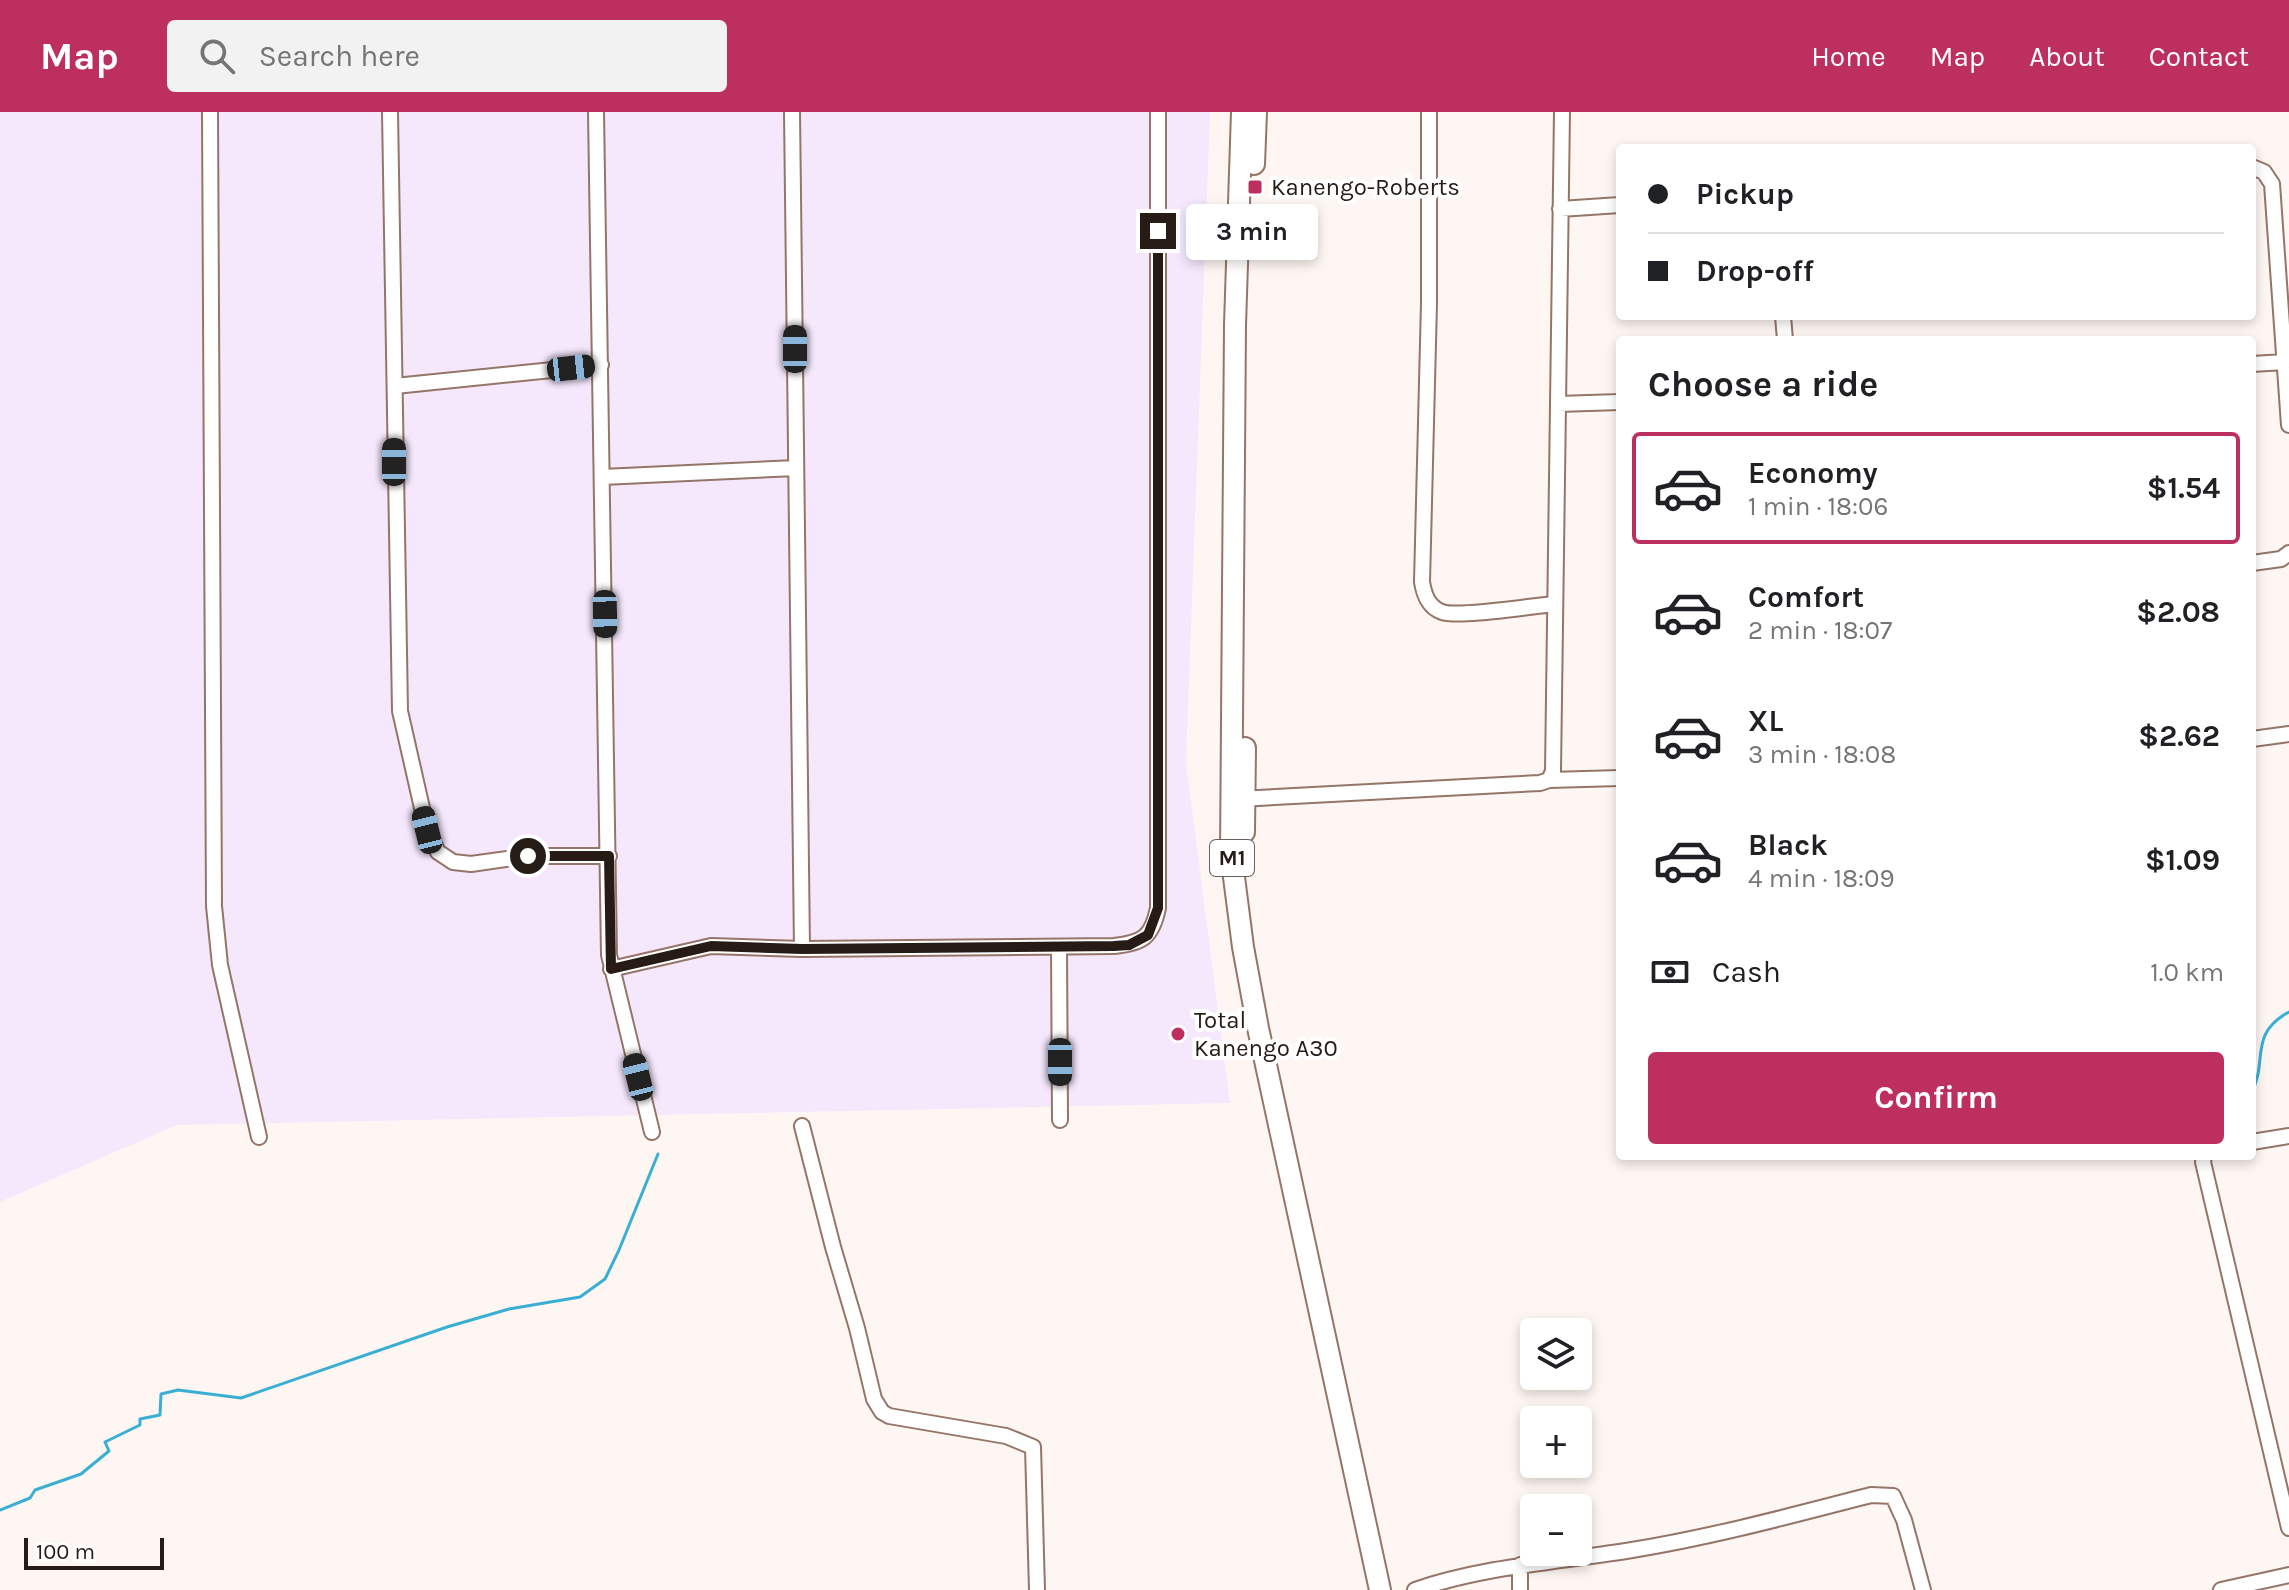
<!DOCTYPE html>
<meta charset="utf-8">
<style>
body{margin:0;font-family:Karla,sans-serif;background:#f2f2f2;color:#202124;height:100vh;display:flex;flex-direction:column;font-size:30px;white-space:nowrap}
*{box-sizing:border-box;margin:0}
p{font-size:26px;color:#757577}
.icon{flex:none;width:44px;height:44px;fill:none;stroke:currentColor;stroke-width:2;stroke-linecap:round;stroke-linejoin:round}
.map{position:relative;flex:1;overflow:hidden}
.panel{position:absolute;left:1616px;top:224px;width:640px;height:824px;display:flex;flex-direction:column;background:#fff;border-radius:8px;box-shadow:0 4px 12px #0003}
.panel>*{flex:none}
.hud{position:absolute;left:1616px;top:32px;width:640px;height:176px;border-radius:8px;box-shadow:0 4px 12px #0003;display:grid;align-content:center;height:176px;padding:0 32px;background:#fff}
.tools{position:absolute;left:1520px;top:1206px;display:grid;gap:16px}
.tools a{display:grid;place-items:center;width:72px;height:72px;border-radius:8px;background:#fff;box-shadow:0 4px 12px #0003;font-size:40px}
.scale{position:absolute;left:24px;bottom:20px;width:140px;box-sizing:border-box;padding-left:8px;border:4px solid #271b15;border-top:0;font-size:22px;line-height:28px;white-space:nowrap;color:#271b15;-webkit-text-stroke:6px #fff;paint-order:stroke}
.end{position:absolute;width:36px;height:36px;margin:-18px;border:10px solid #271b15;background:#fff;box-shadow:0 0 0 4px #fff}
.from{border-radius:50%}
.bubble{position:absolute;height:56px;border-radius:8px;background:#fff;box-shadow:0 4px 12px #0003;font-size:26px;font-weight:700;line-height:56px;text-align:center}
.car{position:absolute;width:24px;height:48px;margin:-24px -12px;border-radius:10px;box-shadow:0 0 6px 2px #0007;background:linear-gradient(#222 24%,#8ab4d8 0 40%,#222 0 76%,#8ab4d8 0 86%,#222 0)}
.hud b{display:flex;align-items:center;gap:28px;height:76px;font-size:30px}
.hud b+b{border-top:2px solid #e0e0e0}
.hud i{width:20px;height:20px;background:#202124}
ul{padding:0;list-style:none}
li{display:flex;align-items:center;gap:24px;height:112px;margin:0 16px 12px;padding:0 16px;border:4px solid transparent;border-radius:8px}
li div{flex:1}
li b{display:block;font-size:30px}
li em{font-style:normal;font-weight:700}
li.active{border-color:#bd2f5f}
li>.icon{width:72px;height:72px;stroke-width:1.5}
h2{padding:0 32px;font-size:36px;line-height:96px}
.pay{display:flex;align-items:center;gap:20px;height:88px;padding:0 32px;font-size:30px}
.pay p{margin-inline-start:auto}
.primary-button{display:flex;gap:16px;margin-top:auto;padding:16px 32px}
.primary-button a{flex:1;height:92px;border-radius:8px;background:#bd2f5f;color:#fff;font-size:32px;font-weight:700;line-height:92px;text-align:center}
header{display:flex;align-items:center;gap:48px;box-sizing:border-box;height:112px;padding:0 40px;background:#bd2f5f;color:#fff}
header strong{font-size:38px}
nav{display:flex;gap:44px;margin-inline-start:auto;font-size:28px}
.search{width:560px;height:72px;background:#f2f2f2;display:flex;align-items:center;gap:20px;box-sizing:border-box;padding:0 28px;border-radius:8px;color:#757577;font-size:30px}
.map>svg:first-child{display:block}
</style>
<header>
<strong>Map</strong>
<div class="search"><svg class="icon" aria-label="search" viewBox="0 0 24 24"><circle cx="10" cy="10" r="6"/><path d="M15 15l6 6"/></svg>Search here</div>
<nav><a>Home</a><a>Map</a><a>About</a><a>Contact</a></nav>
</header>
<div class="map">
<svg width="2289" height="1478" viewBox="0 0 2289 1478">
<rect width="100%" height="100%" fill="#fef6f3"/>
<path fill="#f5e8fd" d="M 0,0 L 1210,0 L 1186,651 L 1230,991 L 177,1013 L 0,1090 Z"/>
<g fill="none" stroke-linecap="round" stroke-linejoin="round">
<path stroke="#3bafd3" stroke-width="3" d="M 2252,979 C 2268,950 2248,922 2289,900
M 0,1398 L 30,1386 L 35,1378 L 81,1362 L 109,1339 L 105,1330 L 140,1313 L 140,1307 L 160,1303 L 161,1282 L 178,1278 L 241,1286 L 447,1215 L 509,1197 L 580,1185 L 605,1167 L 619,1138 L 658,1042"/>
<defs>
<path id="minor" d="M 210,0 L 214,794 L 220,853 L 259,1025
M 390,0 L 400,599 L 427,718 L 438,740 L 453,750 L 471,752 L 528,744 L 609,744
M 596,0 L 609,843 L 652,1020
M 792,0 L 802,837
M 1429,0 L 1429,191 L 1422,470 C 1424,482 1428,495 1442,500 C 1458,506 1532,494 1554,492
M 2252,55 L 2264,60 L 2272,72 L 2289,313
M 1560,97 L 1620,93
M 1783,204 L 1785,228
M 2252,252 L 2285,250
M 395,274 L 601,253
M 1558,292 L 1620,290
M 602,365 L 796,356
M 2252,451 L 2281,447 L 2289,441
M 2252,627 L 2289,622
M 1549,668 L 1620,666
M 1239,687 L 1540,671 L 1549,668 L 1553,659 L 1562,0
M 1059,835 L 1060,1008
M 611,857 L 711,834 L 802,837 L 1114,834 C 1143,831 1152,825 1158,796 L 1158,0
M 802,1014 L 833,1135 L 857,1216 L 874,1287 L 882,1300 L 889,1304 L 1006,1324 L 1033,1335 L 1037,1478
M 2252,1030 L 2289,1024
M 2204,1044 L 2203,1050 L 2289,1416
M 1520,1453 L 1520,1478
M 1415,1478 C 1482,1455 1555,1450 1626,1439 C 1708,1426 1790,1404 1871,1383 L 1893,1384 L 1904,1408 L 1923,1478
M 2221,1478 L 2289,1463"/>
<path id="highway" d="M 1242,0 L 1235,213 L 1231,742 L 1243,835 L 1258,916 L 1380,1478
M 1254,52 L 1256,0
M 1244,720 L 1245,636"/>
</defs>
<use href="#minor" stroke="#957567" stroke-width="18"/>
<use href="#highway" stroke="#957567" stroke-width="24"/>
<use href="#minor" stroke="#fff" stroke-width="14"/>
<use href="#highway" stroke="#fff" stroke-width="20"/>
</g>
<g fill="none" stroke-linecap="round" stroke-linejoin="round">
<path stroke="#271b15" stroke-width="10" d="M 528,744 L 609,744 L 611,857 L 711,834 L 802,837 L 1114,834 L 1129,833 L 1148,823 L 1158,796 L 1158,119"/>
</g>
<g fill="#bd2f5f" stroke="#fff" stroke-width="3">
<rect x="1247" y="67" width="16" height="16" rx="4"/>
<circle cx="1178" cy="922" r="8"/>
</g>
<g text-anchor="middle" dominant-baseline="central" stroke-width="8" stroke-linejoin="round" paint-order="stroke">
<rect fill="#fff" stroke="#685f5b" stroke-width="2" x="1210" y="728" width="44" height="36" rx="6"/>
<g font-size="22" font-weight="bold" fill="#271b15">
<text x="1232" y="746">M1</text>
</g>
<g font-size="24" fill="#271b15" stroke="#fff" text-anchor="start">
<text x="1271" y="75">Kanengo-Roberts</text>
<text x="1194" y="908">Total<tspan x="1194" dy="28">Kanengo A30</tspan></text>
</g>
</g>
</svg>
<div class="tools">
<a><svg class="icon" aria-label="layers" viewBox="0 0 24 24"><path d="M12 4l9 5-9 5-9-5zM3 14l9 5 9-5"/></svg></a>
<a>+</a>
<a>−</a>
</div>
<div class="scale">100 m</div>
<i class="end from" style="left:528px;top:744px"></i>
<i class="end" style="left:1158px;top:119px"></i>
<div class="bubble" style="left:1186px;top:92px;width:132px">3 min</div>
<i class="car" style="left:795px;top:237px;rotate:0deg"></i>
<i class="car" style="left:571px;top:256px;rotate:84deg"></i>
<i class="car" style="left:394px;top:350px;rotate:0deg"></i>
<i class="car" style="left:605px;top:502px;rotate:179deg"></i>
<i class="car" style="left:427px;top:718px;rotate:346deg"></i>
<i class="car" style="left:1060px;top:950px;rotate:180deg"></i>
<i class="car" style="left:638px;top:965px;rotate:346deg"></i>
<div class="hud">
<b><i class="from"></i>Pickup</b>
<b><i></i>Drop-off</b>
</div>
<section class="panel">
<h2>Choose a ride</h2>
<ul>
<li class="active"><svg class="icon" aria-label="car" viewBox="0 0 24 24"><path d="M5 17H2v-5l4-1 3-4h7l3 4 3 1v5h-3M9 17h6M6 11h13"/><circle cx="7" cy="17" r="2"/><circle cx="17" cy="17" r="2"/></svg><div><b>Economy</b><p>1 min · 18:06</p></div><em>$1.54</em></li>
<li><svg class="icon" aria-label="car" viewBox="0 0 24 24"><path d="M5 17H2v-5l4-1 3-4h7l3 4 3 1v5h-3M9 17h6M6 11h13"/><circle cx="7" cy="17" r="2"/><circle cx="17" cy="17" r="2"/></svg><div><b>Comfort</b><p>2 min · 18:07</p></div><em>$2.08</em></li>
<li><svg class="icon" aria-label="car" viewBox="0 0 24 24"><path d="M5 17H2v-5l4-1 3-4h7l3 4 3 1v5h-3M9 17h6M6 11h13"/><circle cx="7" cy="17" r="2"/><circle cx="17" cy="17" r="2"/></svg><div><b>XL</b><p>3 min · 18:08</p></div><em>$2.62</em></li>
<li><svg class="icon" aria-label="car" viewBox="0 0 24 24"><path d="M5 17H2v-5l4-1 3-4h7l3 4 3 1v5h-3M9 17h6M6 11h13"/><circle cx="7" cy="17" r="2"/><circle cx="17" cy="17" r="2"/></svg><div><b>Black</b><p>4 min · 18:09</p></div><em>$1.09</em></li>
</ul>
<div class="pay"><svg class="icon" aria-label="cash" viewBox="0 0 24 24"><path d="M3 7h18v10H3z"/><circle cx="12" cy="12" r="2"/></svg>Cash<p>1.0 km</p></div>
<div class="primary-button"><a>Confirm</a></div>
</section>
</div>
